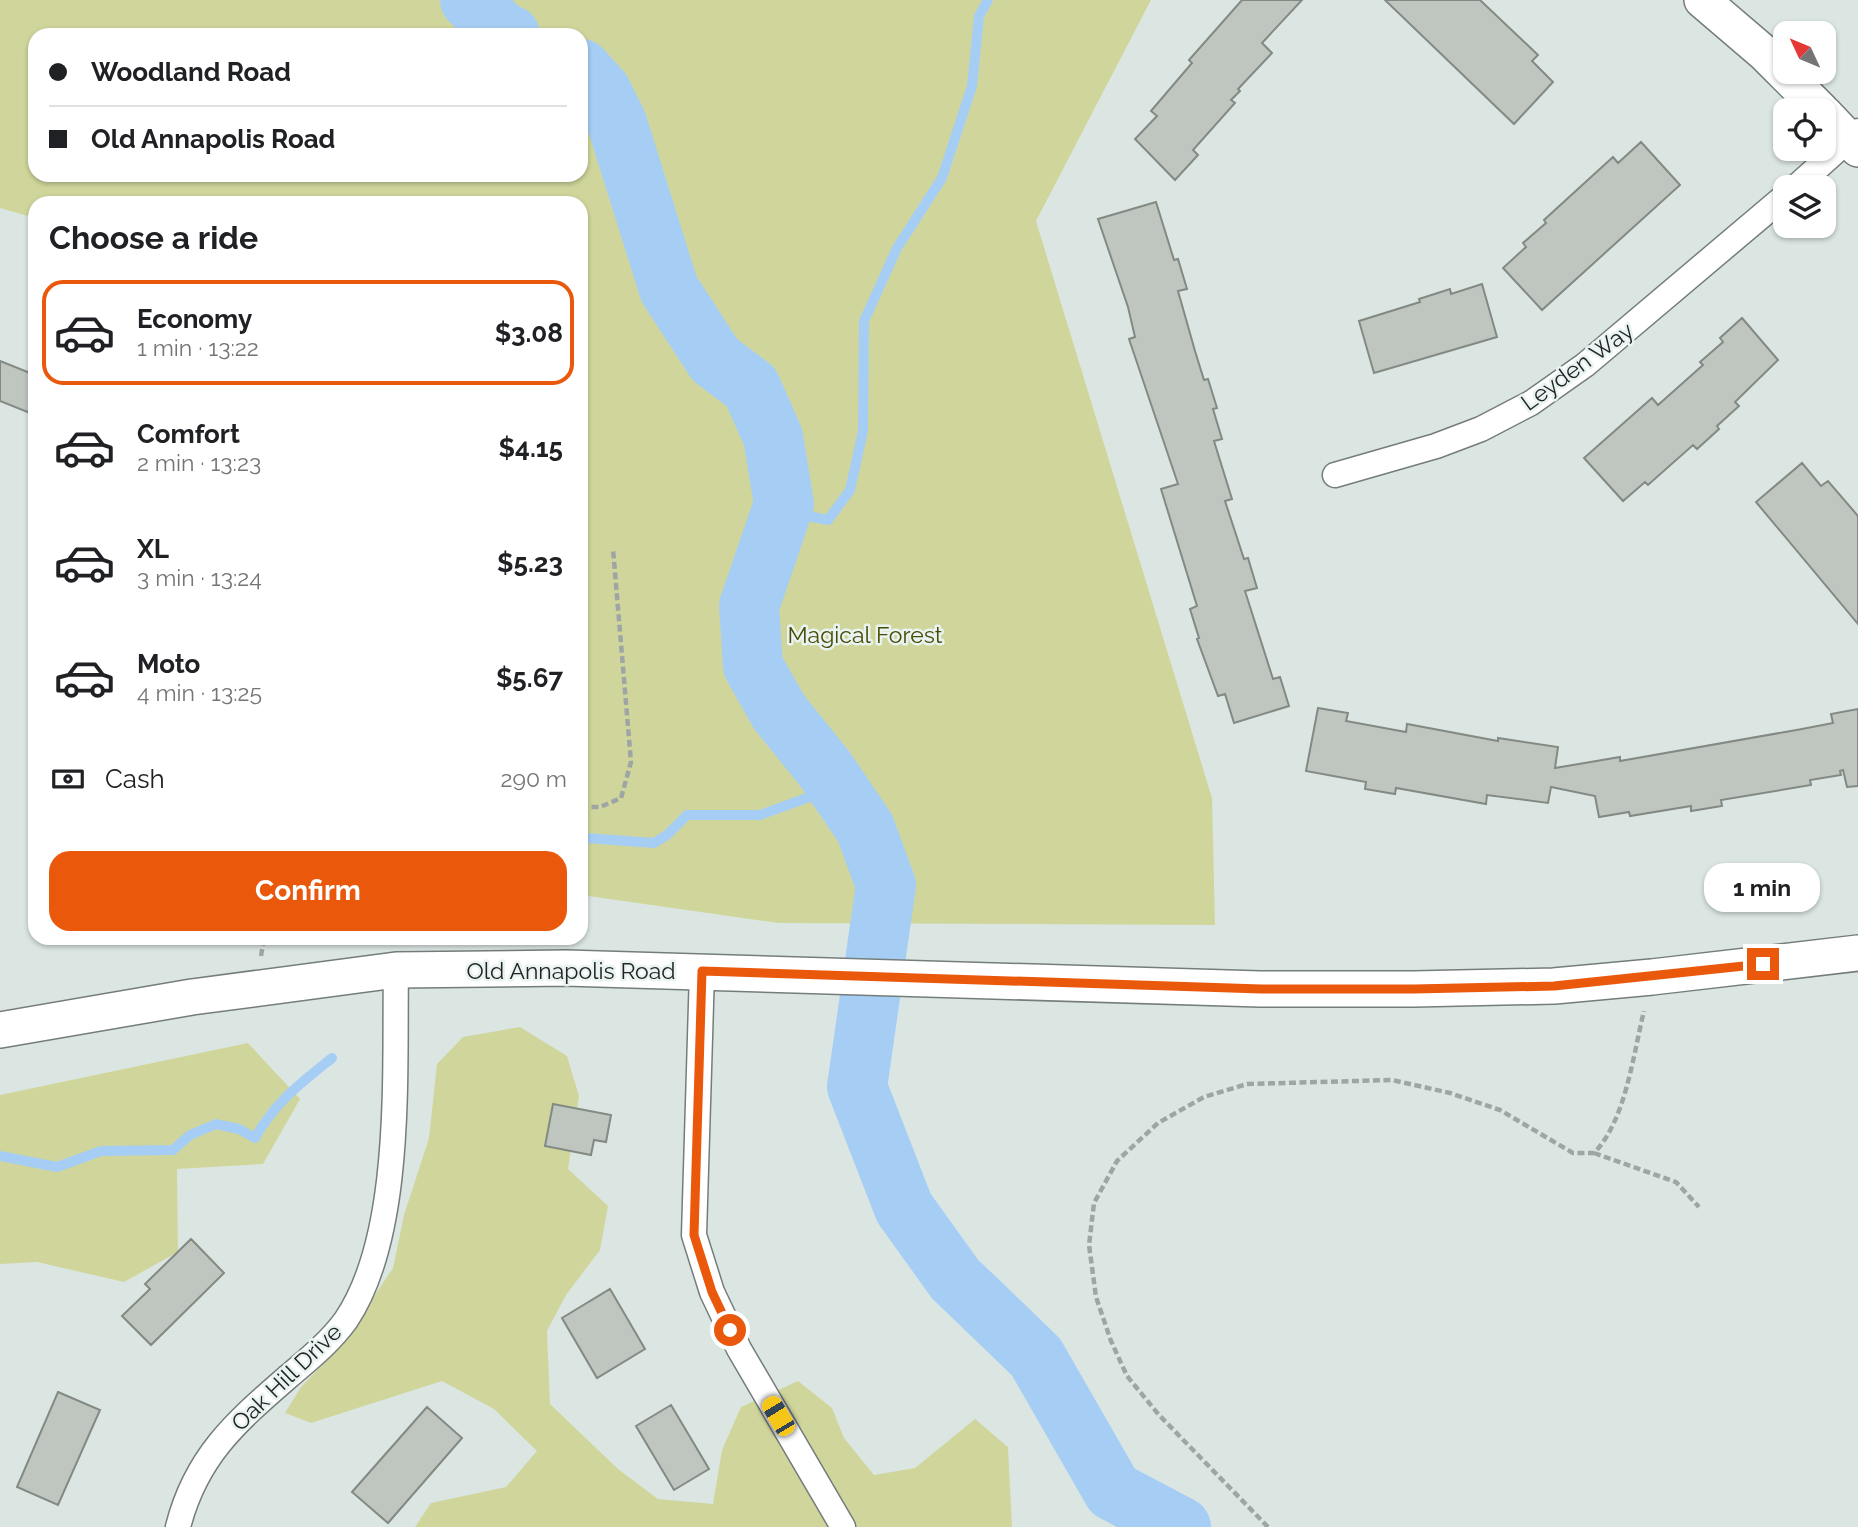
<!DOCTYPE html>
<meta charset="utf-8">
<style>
body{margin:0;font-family:Raleway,sans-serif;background:#f6f6f6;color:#202124;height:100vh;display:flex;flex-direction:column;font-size:26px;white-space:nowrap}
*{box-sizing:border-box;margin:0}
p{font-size:23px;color:#757577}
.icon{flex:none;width:38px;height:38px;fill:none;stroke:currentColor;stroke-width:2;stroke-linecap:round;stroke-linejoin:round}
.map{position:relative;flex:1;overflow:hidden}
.sheet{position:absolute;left:28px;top:196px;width:560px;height:749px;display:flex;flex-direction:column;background:#fff;border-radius:21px;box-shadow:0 2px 5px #0004}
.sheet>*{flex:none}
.hud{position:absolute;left:28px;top:28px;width:560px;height:154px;border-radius:21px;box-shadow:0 2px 5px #0004;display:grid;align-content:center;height:154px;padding:0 21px;background:#fff}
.needle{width:46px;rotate:314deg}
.controls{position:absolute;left:1773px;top:21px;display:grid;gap:14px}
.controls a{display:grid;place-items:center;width:63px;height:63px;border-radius:14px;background:#fff;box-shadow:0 2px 5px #0004;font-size:35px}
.end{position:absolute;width:32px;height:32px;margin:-16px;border:9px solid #ea580c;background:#fff;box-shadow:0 0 0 4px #fff}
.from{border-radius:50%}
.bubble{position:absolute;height:49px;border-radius:21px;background:#fff;box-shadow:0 2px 5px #0004;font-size:23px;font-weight:700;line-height:49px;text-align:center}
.car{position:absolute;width:21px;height:42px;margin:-21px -10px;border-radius:9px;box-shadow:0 0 5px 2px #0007;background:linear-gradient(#f5c518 24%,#345 0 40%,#f5c518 0 76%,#345 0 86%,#f5c518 0)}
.hud b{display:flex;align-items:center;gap:24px;height:66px;font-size:26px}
.hud b+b{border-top:2px solid #e0e0e0}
.hud i{width:18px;height:18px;background:#202124}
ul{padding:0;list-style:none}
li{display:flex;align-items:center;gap:21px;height:105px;margin:0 14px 10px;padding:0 7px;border:4px solid transparent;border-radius:21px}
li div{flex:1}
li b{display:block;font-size:26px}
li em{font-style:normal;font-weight:700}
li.active{border-color:#ea580c}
li>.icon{width:63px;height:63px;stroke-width:1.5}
h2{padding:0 21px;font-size:32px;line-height:84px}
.pay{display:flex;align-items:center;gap:18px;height:77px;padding:0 21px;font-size:26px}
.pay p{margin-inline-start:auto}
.action{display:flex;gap:14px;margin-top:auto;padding:14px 21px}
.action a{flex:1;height:80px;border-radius:21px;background:#ea580c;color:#fff;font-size:28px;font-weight:700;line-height:80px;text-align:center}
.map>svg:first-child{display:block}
</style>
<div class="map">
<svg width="1858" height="1527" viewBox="0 0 1858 1527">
<rect width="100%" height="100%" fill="#dbe6e3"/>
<path fill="#d0d69b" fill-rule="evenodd" d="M 0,0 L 1151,0 L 1036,221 L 1212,798 L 1215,925 L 779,923 L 581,895 L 581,203 L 35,203 L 35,218 L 0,208 ZM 35,35 L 581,35 L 581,175 L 35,175 Z
M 520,1027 L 567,1056 L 579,1096 L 568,1169 L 608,1206 L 600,1250 L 566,1295 L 547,1331 L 550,1404 L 618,1469 L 658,1499 L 713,1504 L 722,1450 L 741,1407 L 798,1381 L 832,1408 L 844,1438 L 874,1475 L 915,1468 L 975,1419 L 1008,1447 L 1012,1527 L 415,1527 L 431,1503 L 506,1487 L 537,1451 L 494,1409 L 442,1381 L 311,1423 L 285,1413 L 301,1387 L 342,1344 L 393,1268 L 404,1215 L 429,1138 L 437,1064 L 463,1037 Z
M 248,1043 L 300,1099 L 263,1164 L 177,1169 L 178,1252 L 124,1282 L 37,1262 L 0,1264 L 0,1095 Z"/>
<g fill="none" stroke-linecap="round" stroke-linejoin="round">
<path stroke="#a6cef5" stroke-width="10" d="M 778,523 L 808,516 L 828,520 L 850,490 L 863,431 L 864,321 L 897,248 L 942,178 L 972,86 L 979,16 L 988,0
M 581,843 L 586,838 L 654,843 L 667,835 L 687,815 L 760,815 L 837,787
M 0,1156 L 57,1167 L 101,1151 L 173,1150 L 190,1135 L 216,1124 L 239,1129 L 255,1138 C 275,1102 301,1083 332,1058"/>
<path stroke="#a6cef5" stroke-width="60" d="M 470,0 L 502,32 L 510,35
M 581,69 L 601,91 L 617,123 L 669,289 L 715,360 L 751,387 L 773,437 L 784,504 L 749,606 L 753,666 L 779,712 L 825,769 L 865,828 L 886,885 L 857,1087 L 904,1208 L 955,1279 L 1036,1357 L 1113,1491 L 1181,1527"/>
</g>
<path fill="#bfc6c0" stroke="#838983" stroke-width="2" d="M 1242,0 L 1302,0 L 1262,43 L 1272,53 L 1238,89 L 1240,91 L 1231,100 L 1235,103 L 1193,150 L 1198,155 L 1175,180 L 1135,139 L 1157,116 L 1151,111 L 1192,63 L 1189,60 Z
M 1385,0 L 1480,0 L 1538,55 L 1532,61 L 1553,82 L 1514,124 Z
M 1641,142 L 1680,185 L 1542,310 L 1503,268 L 1526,247 L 1523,243 L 1546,223 L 1544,220 L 1613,157 L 1618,163 Z
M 1156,202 L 1174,260 L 1178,259 L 1187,289 L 1178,291 L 1195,351 L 1204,380 L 1208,379 L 1217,408 L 1213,409 L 1222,439 L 1214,441 L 1232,499 L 1225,501 L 1244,559 L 1248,558 L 1257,588 L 1245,591 L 1273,679 L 1280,677 L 1289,706 L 1234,723 L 1225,694 L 1218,696 L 1197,639 L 1199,638 L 1190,609 L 1197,606 L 1161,489 L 1178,484 L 1129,339 L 1135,337 L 1128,307 L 1098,219 Z
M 1482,284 L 1497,337 L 1374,373 L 1359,321 L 1420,302 L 1419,299 L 1450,289 L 1451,294 Z
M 1742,318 L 1778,360 L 1735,402 L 1739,406 L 1717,426 L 1719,429 L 1697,449 L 1693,445 L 1648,485 L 1645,482 L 1623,501 L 1584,458 L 1652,398 L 1658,405 L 1703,365 L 1700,362 L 1723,342 L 1720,338 Z
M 0,361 L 35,375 L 35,415 L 0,401 Z
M 1802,463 L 1821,486 L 1828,481 L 1858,516 L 1858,624 L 1756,502 Z
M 1318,708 L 1348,713 L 1346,721 L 1406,732 L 1407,724 L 1498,741 L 1498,738 L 1558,747 L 1555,768 L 1620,757 L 1620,761 L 1802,729 L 1833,723 L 1831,714 L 1858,709 L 1858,786 L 1847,787 L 1843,770 L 1840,771 L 1841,775 L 1810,780 L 1811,785 L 1721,800 L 1722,806 L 1691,811 L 1691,806 L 1630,816 L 1629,812 L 1599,817 L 1595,796 L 1551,787 L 1548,803 L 1487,795 L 1486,804 L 1396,788 L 1395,794 L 1365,789 L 1366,782 L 1306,771 Z
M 553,1104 L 611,1115 L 606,1142 L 594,1140 L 591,1155 L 545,1146 Z
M 191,1239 L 224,1273 L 151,1345 L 122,1316 L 150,1289 L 145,1284 Z
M 610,1289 L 645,1349 L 597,1378 L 562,1318 Z
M 58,1392 L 100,1410 L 58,1505 L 17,1487 Z
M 671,1405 L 709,1469 L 674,1490 L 636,1426 Z
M 427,1407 L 462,1438 L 388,1523 L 352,1492 Z"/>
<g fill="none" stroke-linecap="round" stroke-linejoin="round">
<defs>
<path id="street" d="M 1796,187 L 1858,131
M 1335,475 L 1436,446 L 1481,429 L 1531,403 L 1585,365 L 1785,196
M 702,971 L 694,1235 L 712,1292 L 739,1349 L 843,1527
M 178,1527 C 196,1456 236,1422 289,1376 C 309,1359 331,1341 346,1320 C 404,1234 394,1071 396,970"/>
<path id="secondary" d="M 1702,0 L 1764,53 L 1821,110
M 1824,113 L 1858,149
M 0,1030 L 192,997 L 396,970 L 566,968 L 1260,989 L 1414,989 L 1554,986 L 1652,977 L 1858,953"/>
</defs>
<use href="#street" stroke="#747d7b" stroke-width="27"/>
<use href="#secondary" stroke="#747d7b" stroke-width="38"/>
<path stroke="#9da6a4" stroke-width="4.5" stroke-dasharray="7 3.5" stroke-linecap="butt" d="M 581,807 L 600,807 L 621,798 L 631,762 L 613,549
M 261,956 L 264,938
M 1594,1153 L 1676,1182 L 1699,1207
M 1268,1527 L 1159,1415 L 1127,1376 L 1111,1341 L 1096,1297 L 1089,1245 L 1094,1203 L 1117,1161 L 1158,1123 L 1204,1097 L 1247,1084 L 1392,1080 L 1450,1093 L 1500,1110 L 1573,1153 L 1594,1153 C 1626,1120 1633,1055 1644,1011"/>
<use href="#street" stroke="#fff" stroke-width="24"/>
<use href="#secondary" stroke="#fff" stroke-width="35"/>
</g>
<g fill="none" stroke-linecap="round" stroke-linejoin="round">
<path stroke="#ea580c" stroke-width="9" d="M 730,1330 L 712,1292 L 694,1235 L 702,971 L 1261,989 L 1414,989 L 1554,986 L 1763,964"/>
</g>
<g text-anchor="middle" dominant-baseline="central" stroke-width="5" stroke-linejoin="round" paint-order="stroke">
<g font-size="23" fill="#1f2322" stroke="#e9f3f1">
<text transform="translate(1577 366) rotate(-36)">Leyden Way</text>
<text x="571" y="970">Old Annapolis Road</text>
<text transform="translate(286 1377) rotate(-44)">Oak Hill Drive</text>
</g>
<g font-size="23" fill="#494c04" stroke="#e9f3f1">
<text x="865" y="634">Magical Forest</text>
</g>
</g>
</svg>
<div class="controls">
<a><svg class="needle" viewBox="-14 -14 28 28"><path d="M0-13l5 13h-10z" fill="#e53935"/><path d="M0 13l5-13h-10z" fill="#757577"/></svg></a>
<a><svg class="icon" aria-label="locate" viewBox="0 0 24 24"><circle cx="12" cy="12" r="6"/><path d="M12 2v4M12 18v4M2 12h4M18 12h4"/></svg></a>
<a><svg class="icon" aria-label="layers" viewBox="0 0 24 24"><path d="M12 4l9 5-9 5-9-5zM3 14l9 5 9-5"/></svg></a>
</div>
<i class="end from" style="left:730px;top:1330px"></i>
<i class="end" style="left:1763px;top:964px"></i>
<div class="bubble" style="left:1704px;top:863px;width:116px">1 min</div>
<i class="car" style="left:778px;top:1416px;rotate:329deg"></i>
<div class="hud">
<b><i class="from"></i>Woodland Road</b>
<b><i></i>Old Annapolis Road</b>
</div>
<section class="sheet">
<h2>Choose a ride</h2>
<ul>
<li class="active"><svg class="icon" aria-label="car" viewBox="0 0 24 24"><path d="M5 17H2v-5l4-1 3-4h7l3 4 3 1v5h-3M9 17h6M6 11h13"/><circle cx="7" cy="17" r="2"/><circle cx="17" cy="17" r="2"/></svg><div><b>Economy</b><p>1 min · 13:22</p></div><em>$3.08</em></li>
<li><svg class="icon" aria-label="car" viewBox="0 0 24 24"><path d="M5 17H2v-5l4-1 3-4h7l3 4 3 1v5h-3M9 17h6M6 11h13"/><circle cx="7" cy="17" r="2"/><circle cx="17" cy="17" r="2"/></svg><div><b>Comfort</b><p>2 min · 13:23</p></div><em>$4.15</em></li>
<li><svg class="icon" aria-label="car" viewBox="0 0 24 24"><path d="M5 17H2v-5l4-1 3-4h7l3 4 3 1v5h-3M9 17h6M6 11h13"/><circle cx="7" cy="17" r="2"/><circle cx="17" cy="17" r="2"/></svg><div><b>XL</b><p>3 min · 13:24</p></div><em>$5.23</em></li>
<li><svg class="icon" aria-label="car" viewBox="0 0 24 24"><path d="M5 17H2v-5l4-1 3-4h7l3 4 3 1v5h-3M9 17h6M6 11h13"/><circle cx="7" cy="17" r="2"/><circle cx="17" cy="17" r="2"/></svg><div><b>Moto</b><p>4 min · 13:25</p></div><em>$5.67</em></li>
</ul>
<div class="pay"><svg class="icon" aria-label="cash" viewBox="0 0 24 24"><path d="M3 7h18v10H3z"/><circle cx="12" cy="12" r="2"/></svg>Cash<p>290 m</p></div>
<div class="action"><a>Confirm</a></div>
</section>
</div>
